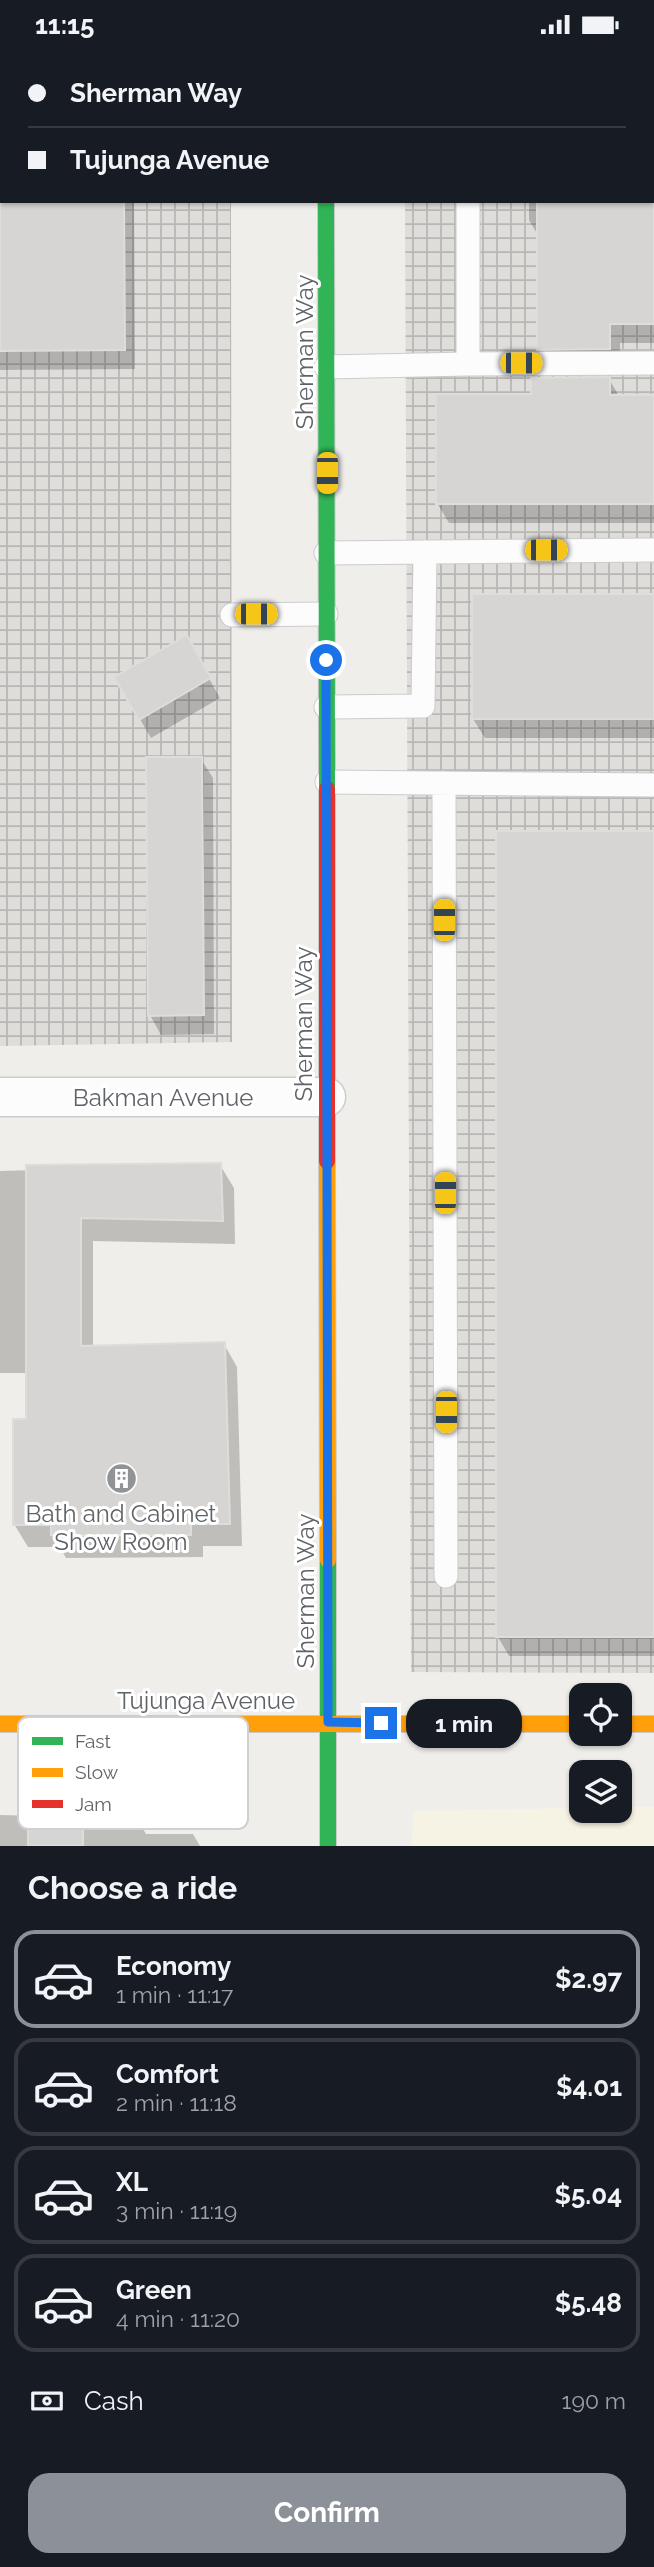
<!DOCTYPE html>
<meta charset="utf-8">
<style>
body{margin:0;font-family:Raleway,sans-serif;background:#242831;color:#f1f3f6;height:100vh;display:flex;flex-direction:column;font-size:26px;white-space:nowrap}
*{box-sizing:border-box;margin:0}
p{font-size:23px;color:#9ea1a6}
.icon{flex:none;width:38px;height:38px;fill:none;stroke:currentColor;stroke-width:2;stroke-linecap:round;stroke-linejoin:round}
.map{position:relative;height:1797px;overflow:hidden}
.drawer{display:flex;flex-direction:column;background:#171b24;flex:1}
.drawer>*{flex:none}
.banner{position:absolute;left:0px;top:0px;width:654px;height:154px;box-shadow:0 2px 5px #0004;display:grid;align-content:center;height:154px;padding:0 28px;background:#171b24}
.fabs{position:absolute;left:569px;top:1634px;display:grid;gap:14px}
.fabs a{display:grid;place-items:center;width:63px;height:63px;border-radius:14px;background:#171b24;box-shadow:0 2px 5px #0004;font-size:35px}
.end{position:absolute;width:32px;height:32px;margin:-16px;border:9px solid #1a73e8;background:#fff;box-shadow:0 0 0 4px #fff}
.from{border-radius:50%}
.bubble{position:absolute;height:49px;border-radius:21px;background:#171b24;box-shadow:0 2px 5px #0004;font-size:23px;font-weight:700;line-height:49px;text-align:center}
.car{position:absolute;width:21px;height:42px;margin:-21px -10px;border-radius:9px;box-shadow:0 0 5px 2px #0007;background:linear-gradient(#f5c518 24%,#345 0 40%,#f5c518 0 76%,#345 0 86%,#f5c518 0)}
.banner b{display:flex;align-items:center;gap:24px;height:66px;font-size:26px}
.banner b+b{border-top:2px solid #363941}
.banner i{width:18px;height:18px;background:#f1f3f6}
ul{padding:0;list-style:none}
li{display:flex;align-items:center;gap:21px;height:98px;margin:0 14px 10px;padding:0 14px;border:4px solid #363941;border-radius:21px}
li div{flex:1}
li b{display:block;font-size:26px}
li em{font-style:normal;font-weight:700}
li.current{border-color:#8c9099}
li>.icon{width:63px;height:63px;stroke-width:1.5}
h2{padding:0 28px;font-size:32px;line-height:84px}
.pay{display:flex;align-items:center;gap:18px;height:77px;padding:0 28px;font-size:26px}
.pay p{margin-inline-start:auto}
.cta{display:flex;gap:14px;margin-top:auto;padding:14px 28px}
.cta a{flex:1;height:80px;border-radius:21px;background:#8c9099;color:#fff;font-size:28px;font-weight:700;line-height:80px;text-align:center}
.status{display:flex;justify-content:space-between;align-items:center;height:49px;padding:0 35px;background:#171b24;direction:ltr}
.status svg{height:19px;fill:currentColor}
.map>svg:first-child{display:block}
</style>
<div class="status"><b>11:15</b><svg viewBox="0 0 49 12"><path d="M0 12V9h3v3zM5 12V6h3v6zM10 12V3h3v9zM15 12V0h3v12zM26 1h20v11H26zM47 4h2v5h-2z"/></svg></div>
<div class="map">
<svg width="654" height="1797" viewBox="0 0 654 1797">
<defs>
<pattern id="industrial-grid" width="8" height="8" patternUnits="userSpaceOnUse" patternTransform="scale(1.75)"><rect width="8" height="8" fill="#dfddda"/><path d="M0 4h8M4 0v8" fill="none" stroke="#b8b7b5"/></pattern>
</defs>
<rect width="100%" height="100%" fill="#efeeea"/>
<path fill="#f7f3e4" d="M 620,1758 L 654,1758 L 654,1797 L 412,1797 L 413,1762 L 581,1759 L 581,1762 L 620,1762 Z"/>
<path fill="url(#industrial-grid)" d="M 0,0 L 231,0 L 2,2 L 2,152 L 231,152 L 232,993 L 0,997 Z
M 404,0 L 654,0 L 654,1624 L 411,1623 L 405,152 L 653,152 L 653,2 Z"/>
<path fill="#0003" d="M 0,0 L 131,2 L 2,2 L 2,152 L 134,152 L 135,320 L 0,321 Z
M 528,0 L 654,0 L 654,294 L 620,294 L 620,319 L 550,320 L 539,300 L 539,188 L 529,171 L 529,152 L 653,152 L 653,2 Z
M 609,330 L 619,347 L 654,348 L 654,474 L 449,474 L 437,454 L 533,347 Z
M 654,546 L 654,689 L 485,689 L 473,670 Z
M 186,589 L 220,649 L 151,689 L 116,629 Z
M 201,710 L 213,729 L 214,985 L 161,986 L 150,966 Z
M 654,783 L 654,1607 L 509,1607 L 498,1588 Z
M 220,1116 L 234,1139 L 235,1195 L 93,1192 L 93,1298 L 224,1295 L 237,1318 L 242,1497 L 203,1497 L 203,1508 L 66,1509 L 60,1498 L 28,1498 L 14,1475 L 28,1371 L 28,1324 L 0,1324 L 0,1122 Z
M 0,1766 L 82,1768 L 90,1780 L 143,1780 L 146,1785 L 193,1785 L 200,1797 L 0,1797 Z"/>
<path fill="#d6d5d3" stroke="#deddd9" stroke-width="2" d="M 0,152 L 124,152 L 125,301 L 0,302 Z
M 537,152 L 654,152 L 654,275 L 610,275 L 610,300 L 537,301 Z
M 610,328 L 610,346 L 654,346 L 654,455 L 436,455 L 436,345 L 531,345 L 531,329 Z
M 472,545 L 654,545 L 654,670 L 472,670 Z
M 187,586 L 211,629 L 139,671 L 114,628 Z
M 146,708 L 202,708 L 204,966 L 148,967 Z
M 496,782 L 654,782 L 654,1588 L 496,1588 Z
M 221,1114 L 223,1172 L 81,1169 L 81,1297 L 225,1293 L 230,1475 L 191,1475 L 191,1486 L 51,1486 L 51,1476 L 13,1476 L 13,1370 L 26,1370 L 26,1116 Z
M 28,1766 L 83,1766 L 83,1797 L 28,1797 Z"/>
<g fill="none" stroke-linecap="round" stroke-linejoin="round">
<defs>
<path id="lane" d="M 468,0 L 468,2
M 468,315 L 654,314
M 326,318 L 468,315 L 468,152
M 326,504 L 654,501
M 232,566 L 326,565
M 326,658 L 423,657 L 425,503
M 327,733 L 654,736
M 444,734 L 446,1527"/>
<path id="street" d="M 0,1048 L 326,1048"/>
<path id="fast" d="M 326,152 L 327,740
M 328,1511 L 328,1797"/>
<path id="slow" d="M 327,1112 L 328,1511
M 0,1675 L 581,1675
M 620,1675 L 654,1675"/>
<path id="jam" d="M 326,0 L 326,2
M 327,740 L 327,1112"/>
</defs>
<use href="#lane" stroke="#cbcccc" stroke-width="25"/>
<use href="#street" stroke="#cbcccc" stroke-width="41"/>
<use href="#fast" stroke="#cacacb" stroke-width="18"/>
<use href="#slow" stroke="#cacacb" stroke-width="18"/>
<use href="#jam" stroke="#cacacb" stroke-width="18"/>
<use href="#lane" stroke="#fdfcfc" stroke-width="23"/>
<use href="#street" stroke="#fdfcfc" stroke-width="38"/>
<use href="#fast" stroke="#30b455" stroke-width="16"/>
<use href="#slow" stroke="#ff9f0a" stroke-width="16"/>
<use href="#jam" stroke="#e5322d" stroke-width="16"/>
</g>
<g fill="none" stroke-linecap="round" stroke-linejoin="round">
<path stroke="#1a73e8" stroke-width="9" d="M 326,611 L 328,1673 L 381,1674"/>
</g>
<defs>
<symbol id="building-disc" viewBox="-11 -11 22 22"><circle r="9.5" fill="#919496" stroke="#fff"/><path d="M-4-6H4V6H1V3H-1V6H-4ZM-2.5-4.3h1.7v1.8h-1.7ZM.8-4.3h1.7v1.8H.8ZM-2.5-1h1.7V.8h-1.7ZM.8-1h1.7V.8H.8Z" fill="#fff"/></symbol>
</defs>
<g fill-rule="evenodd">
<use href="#building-disc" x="104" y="1412" width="35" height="35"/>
</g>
<g text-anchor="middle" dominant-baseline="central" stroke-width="6" stroke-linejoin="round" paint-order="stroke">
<g font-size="24" fill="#5f6368" stroke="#fff">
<text transform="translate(304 303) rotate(-90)">Sherman Way</text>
<text transform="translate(303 975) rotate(-90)">Sherman Way</text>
<text x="163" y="1048">Bakman Avenue</text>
<text transform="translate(305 1542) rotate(-90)">Sherman Way</text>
<text x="206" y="1651">Tujunga Avenue</text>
</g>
<g font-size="24" fill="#5f6368" stroke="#fff">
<text x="121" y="1464">Bath and Cabinet<tspan x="121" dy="28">Show Room</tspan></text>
</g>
</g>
<rect x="18" y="1668" width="230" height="112" rx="10" fill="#fff" stroke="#cfd0d2" stroke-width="2"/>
<rect x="32" y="1688" width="31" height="8" fill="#30b455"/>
<rect x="32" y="1719" width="31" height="9" fill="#ff9f0a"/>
<rect x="32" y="1751" width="31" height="8" fill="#e5322d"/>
<g font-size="19" fill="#5f6368">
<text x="75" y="1699">Fast</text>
<text x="75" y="1730">Slow</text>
<text x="75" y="1762">Jam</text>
</g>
</svg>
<div class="fabs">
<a><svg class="icon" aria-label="locate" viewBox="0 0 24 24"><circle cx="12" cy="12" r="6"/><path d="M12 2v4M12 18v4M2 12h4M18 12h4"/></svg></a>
<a><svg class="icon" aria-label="layers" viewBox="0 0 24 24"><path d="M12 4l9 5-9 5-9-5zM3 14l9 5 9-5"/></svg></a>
</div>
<i class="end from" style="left:326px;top:611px"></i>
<i class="end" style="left:381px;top:1674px"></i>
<div class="bubble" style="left:406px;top:1650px;width:116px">1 min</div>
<i class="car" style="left:521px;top:314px;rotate:90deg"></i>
<i class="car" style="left:327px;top:424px;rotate:180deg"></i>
<i class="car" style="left:546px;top:501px;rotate:90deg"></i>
<i class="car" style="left:256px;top:565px;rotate:90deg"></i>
<i class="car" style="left:444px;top:871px;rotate:0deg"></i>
<i class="car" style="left:445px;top:1144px;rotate:0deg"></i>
<i class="car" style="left:446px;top:1363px;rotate:180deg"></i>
<div class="banner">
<b><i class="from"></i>Sherman Way</b>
<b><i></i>Tujunga Avenue</b>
</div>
</div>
<section class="drawer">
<h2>Choose a ride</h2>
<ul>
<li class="current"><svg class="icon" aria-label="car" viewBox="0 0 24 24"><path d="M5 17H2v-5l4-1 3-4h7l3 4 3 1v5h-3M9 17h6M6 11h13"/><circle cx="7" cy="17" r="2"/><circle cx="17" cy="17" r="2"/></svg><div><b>Economy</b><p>1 min · 11:17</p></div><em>$2.97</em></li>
<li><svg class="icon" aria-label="car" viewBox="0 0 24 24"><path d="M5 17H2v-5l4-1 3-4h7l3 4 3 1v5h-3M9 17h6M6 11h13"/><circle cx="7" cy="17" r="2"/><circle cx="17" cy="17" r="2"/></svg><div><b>Comfort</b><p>2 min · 11:18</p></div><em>$4.01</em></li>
<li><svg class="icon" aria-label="car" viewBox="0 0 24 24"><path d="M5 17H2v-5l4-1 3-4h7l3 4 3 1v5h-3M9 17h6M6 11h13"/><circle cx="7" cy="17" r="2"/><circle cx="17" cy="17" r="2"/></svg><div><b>XL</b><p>3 min · 11:19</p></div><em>$5.04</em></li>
<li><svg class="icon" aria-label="car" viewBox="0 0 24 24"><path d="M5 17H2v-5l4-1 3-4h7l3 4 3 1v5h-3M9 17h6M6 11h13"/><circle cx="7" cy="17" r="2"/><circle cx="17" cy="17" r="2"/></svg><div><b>Green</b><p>4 min · 11:20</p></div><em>$5.48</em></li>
</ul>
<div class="pay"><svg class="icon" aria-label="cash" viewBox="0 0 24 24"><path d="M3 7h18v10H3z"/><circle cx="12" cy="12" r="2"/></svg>Cash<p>190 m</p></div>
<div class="cta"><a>Confirm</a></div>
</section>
